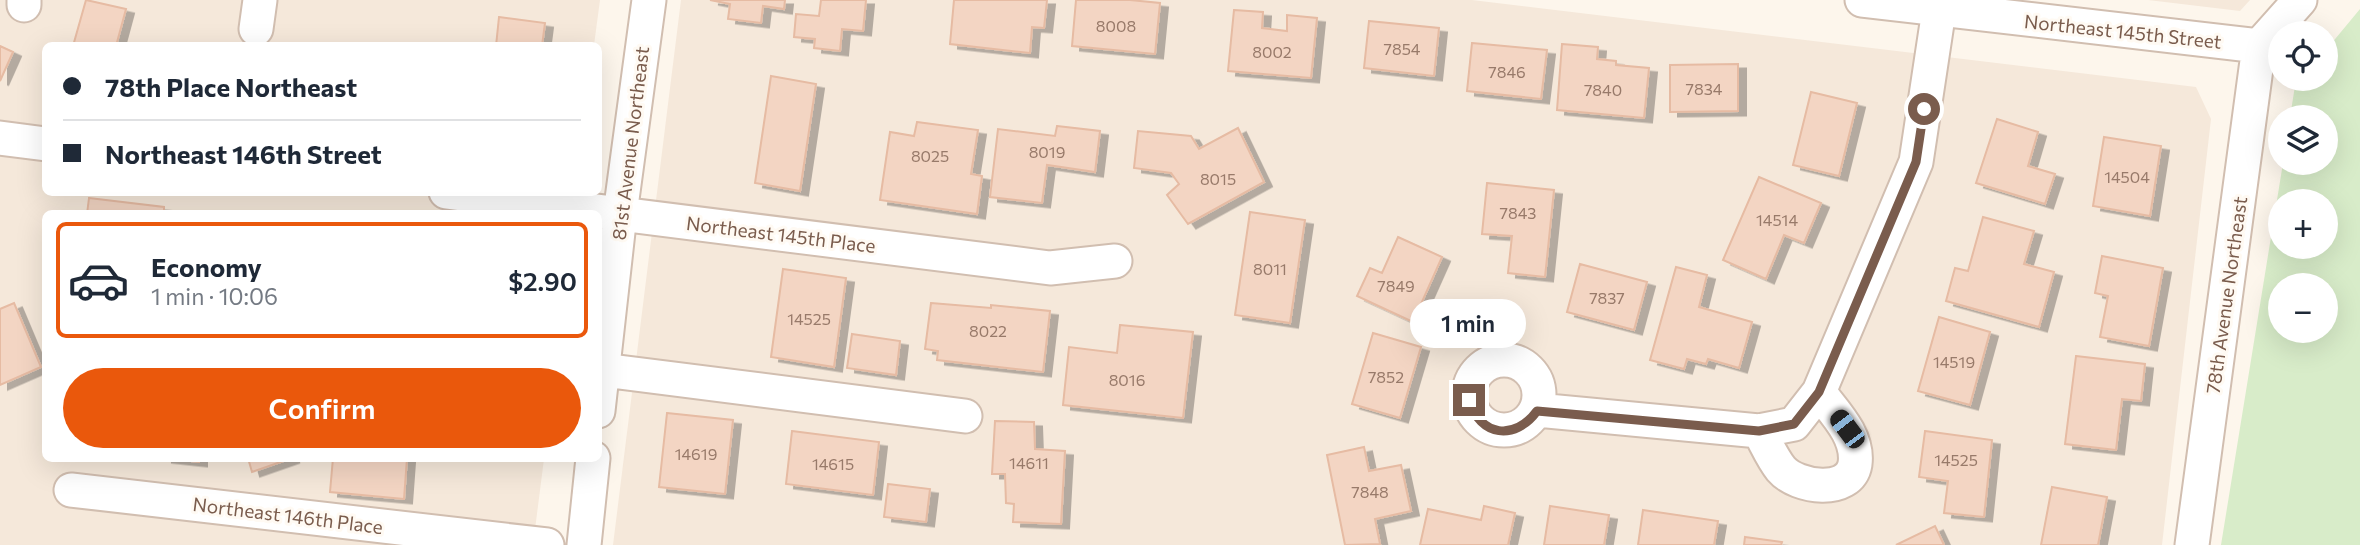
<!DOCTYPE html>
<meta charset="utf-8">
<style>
body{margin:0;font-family:Commissioner,sans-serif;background:#f6f6f7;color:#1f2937;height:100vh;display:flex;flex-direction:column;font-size:26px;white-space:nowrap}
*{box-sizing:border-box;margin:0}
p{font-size:23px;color:#747a83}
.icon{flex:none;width:38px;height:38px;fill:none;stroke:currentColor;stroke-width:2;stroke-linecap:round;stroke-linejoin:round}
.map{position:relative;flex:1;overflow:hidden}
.drawer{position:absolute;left:42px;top:210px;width:560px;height:252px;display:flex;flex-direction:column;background:#fff;border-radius:10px;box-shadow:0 7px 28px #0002}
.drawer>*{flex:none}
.top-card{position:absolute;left:42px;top:42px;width:560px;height:154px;border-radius:10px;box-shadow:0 7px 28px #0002;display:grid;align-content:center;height:154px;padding:0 21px;background:#fff}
.buttons{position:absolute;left:2268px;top:21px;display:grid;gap:14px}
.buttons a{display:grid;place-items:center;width:70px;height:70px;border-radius:50%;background:#fff;box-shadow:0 7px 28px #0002;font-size:35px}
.end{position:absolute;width:32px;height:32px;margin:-16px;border:9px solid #7a5c4d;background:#fff;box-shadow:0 0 0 4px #fff}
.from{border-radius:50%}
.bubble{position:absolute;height:49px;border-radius:24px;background:#fff;box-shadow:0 7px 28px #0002;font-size:23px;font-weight:600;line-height:49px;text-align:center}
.car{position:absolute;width:21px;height:42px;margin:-21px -10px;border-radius:9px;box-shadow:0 0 5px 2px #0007;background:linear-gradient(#222 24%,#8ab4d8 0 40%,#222 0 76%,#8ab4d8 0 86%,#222 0)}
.top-card b{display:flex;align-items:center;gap:24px;height:66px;font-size:26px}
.top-card b+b{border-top:2px solid #e0e1e3}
.top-card i{width:18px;height:18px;background:#1f2937}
ul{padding:12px 0 0;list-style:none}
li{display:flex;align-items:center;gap:21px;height:116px;margin:0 14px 10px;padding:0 7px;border:4px solid transparent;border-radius:10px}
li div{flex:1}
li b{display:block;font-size:26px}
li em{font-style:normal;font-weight:600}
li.current{border-color:#ea580c}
li>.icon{width:63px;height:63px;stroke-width:1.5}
.cta{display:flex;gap:14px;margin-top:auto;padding:14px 21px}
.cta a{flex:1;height:80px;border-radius:42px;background:#ea580c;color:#fff;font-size:28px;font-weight:600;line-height:80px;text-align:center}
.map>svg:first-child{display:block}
</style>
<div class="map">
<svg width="2360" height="545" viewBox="0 0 2360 545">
<defs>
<filter id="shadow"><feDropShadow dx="8" dy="4.5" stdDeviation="0" flood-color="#0004"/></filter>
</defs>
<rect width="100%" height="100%" fill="#fdf6ec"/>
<path fill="#f5e8da" d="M 0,0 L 600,0 L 594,45 L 46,46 L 46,192 L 576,193 L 573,214 L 46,214 L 46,458 L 544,459 L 533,545 L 0,545 Z
M 681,0 L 1472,0 L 2196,87 L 2211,119 L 2162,545 L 613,545 Z
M 2148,0 L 2250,0 L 2240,11 Z"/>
<path fill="#d8ecc9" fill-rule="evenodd" d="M 2360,9 L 2360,545 L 2221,545 L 2283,163 L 2326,163 L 2326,117 L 2290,117 L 2295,86 L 2301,79 L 2326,79 L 2326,50 ZM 2280,201 L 2326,201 L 2326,247 L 2280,247 ZM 2280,285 L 2326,285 L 2326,331 L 2280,331 Z"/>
<path fill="#f3d5c3" stroke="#e6bba3" stroke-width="2" filter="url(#shadow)" d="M 86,0 L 126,9 L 116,46 L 73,46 Z
M 710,0 L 785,0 L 784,9 L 763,6 L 761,23 L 728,19 L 730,4 Z
M 821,0 L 866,0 L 863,31 L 842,29 L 840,51 L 814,48 L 815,39 L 794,37 L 796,14 L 819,16 Z
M 954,0 L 1047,0 L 1044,28 L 1032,27 L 1030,53 L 950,44 Z
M 1076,0 L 1130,0 L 1160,3 L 1155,54 L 1072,46 Z
M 1234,10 L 1263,12 L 1262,28 L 1287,31 L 1287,15 L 1317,18 L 1311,78 L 1228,71 Z
M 499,17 L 545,23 L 542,46 L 496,46 Z
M 1369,21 L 1439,28 L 1434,76 L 1364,68 Z
M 1472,43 L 1547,50 L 1541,99 L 1467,91 Z
M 1562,44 L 1598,47 L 1597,59 L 1616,61 L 1616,65 L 1649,68 L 1644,118 L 1557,110 Z
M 0,46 L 13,52 L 0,81 Z
M 1738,64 L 1738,111 L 1670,112 L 1670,65 Z
M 771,76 L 816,84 L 800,191 L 755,183 Z
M 1811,92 L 1857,103 L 1839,176 L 1793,165 Z
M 1997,119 L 2038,132 L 2028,166 L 2055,174 L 2045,204 L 1976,183 Z
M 917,122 L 978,130 L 971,174 L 982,176 L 977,214 L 880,200 L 890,132 L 914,136 Z
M 1057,126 L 1100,131 L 1095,172 L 1047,165 L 1042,203 L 990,197 L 998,129 L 1055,136 Z
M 1238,128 L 1264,182 L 1188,224 L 1167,195 L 1179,184 L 1171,173 L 1134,168 L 1138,131 L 1191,136 L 1199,149 Z
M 2104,137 L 2161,146 L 2150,216 L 2093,206 Z
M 1759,177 L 1821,203 L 1804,243 L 1784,235 L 1766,279 L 1723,260 Z
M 1487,183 L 1554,190 L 1545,277 L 1508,273 L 1512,236 L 1482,234 Z
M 89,198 L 164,207 L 164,214 L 87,214 Z
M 1250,212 L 1305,220 L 1290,323 L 1235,315 Z
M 1983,217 L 2034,231 L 2024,264 L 2054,272 L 2039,327 L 1946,301 L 1955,268 L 1968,271 Z
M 1398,237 L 1442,257 L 1413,322 L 1357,296 L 1370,268 L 1382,273 Z
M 2102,256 L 2163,268 L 2149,346 L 2100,337 L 2108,296 L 2095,293 Z
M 1580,264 L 1647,282 L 1634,330 L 1567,312 Z
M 1676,267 L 1707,275 L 1699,307 L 1752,322 L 1739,368 L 1708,359 L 1706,364 L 1687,359 L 1684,369 L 1650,360 Z
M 783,269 L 846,278 L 834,367 L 771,357 Z
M 14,303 L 41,367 L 0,385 L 0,309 Z
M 931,303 L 991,308 L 991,305 L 1050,311 L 1043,372 L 937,360 L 938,351 L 925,349 Z
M 1939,317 L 1990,332 L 1970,405 L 1918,391 Z
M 1120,325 L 1193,332 L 1183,418 L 1063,405 L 1069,347 L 1117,353 Z
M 1373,333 L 1421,347 L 1400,418 L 1352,404 Z
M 852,334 L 900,341 L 896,375 L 847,368 Z
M 2076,356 L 2145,364 L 2141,401 L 2122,399 L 2116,450 L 2065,444 Z
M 667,413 L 733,420 L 725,494 L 659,487 Z
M 995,421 L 1034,422 L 1035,449 L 1065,451 L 1061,524 L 1013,522 L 1014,504 L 1006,503 L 1005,474 L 992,474 Z
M 792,431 L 879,442 L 873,495 L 786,484 Z
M 1925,431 L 1992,440 L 1984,517 L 1944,513 L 1948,481 L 1919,477 Z
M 1364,447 L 1369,471 L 1401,465 L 1411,511 L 1375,519 L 1380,544 L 1345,545 L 1327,455 Z
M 163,458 L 199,458 L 199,462 Z
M 248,458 L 292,458 L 252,472 Z
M 333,458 L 407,458 L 404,499 L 330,492 Z
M 888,484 L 930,489 L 926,522 L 884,517 Z
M 2052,487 L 2107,497 L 2098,545 L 2041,545 Z
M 1484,506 L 1515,513 L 1508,545 L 1420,545 L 1428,509 L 1481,520 Z
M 1550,506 L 1609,515 L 1604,545 L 1544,545 Z
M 1643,510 L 1718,521 L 1714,545 L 1638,545 Z
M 1935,526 L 1944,545 L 1896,545 Z
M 1745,537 L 1782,542 L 1781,545 L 1744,545 Z"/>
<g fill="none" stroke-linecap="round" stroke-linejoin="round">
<defs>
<path id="minor" d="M 1862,0 L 2259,46
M 24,5 L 24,0
M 256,29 L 260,0
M 2259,46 L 2300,0
M 0,138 L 46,144
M 446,192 L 1050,268 L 1115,261
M1469 395a35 35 0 1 1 70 0a35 35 0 1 1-70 0Z
M 603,370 L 965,416
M 1537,410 L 1759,431 L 1794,424 L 1819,392 L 1916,162 L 1939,10
M 598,411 L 620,214 L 649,0
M 1759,431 C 1766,443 1772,458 1781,469 C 1797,488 1850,495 1855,464 C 1859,436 1834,412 1819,392
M 71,490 L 547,545
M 584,545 L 593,458
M 2192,545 L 2259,46"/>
</defs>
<use href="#minor" stroke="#d1beb0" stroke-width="37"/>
<use href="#minor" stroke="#fff" stroke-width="33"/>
</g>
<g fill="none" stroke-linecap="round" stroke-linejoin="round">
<path stroke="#7a5c4d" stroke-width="9" d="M 1469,400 C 1480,437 1515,441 1537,411 L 1759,431 L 1794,424 L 1819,392 L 1916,162 L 1924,109"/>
</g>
<g text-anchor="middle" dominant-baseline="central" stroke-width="6" stroke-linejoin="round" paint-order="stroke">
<g font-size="16" fill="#987a6a">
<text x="1116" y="25">8008</text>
<text x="1402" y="48">7854</text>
<text x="1272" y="51">8002</text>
<text x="1507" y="71">7846</text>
<text x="1704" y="88">7834</text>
<text x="1603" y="89">7840</text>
<text x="1047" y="151">8019</text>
<text x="930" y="155">8025</text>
<text x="2127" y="176">14504</text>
<text x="1218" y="178">8015</text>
<text x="1518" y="212">7843</text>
<text x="1777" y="219">14514</text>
<text x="1270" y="268">8011</text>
<text x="1396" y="285">7849</text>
<text x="1607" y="297">7837</text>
<text x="809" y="318">14525</text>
<text x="988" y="330">8022</text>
<text x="1954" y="361">14519</text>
<text x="1386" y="376">7852</text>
<text x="1127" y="379">8016</text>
<text x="696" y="453">14619</text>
<text x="1956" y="459">14525</text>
<text x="1029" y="462">14611</text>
<text x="833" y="463">14615</text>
<text x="1370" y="491">7848</text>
</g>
<g font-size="19" fill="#7a5c4d" stroke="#fffaf3">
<text transform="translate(2123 31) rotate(6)">Northeast 145th Street</text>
<text transform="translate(630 143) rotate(-83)">81st Avenue Northeast</text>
<text transform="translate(781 234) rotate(7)">Northeast 145th Place</text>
<text transform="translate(2226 295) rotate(-82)">78th Avenue Northeast</text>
<text transform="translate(288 515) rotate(7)">Northeast 146th Place</text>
</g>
</g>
</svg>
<div class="buttons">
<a><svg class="icon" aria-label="locate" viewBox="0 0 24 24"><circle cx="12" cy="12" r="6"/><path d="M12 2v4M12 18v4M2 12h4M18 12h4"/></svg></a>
<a><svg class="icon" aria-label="layers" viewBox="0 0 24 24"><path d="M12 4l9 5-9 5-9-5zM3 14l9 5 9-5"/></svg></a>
<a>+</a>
<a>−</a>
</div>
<i class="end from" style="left:1924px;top:109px"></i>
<i class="end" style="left:1469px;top:400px"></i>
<div class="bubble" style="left:1410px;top:299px;width:116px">1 min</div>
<i class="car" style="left:1847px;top:429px;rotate:323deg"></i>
<div class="top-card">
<b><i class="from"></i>78th Place Northeast</b>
<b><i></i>Northeast 146th Street</b>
</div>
<section class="drawer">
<ul>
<li class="current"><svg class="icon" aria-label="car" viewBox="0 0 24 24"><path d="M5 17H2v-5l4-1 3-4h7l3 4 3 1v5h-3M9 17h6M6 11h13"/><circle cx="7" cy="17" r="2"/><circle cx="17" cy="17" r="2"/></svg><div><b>Economy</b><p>1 min · 10:06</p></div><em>$2.90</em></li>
</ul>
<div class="cta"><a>Confirm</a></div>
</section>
</div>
